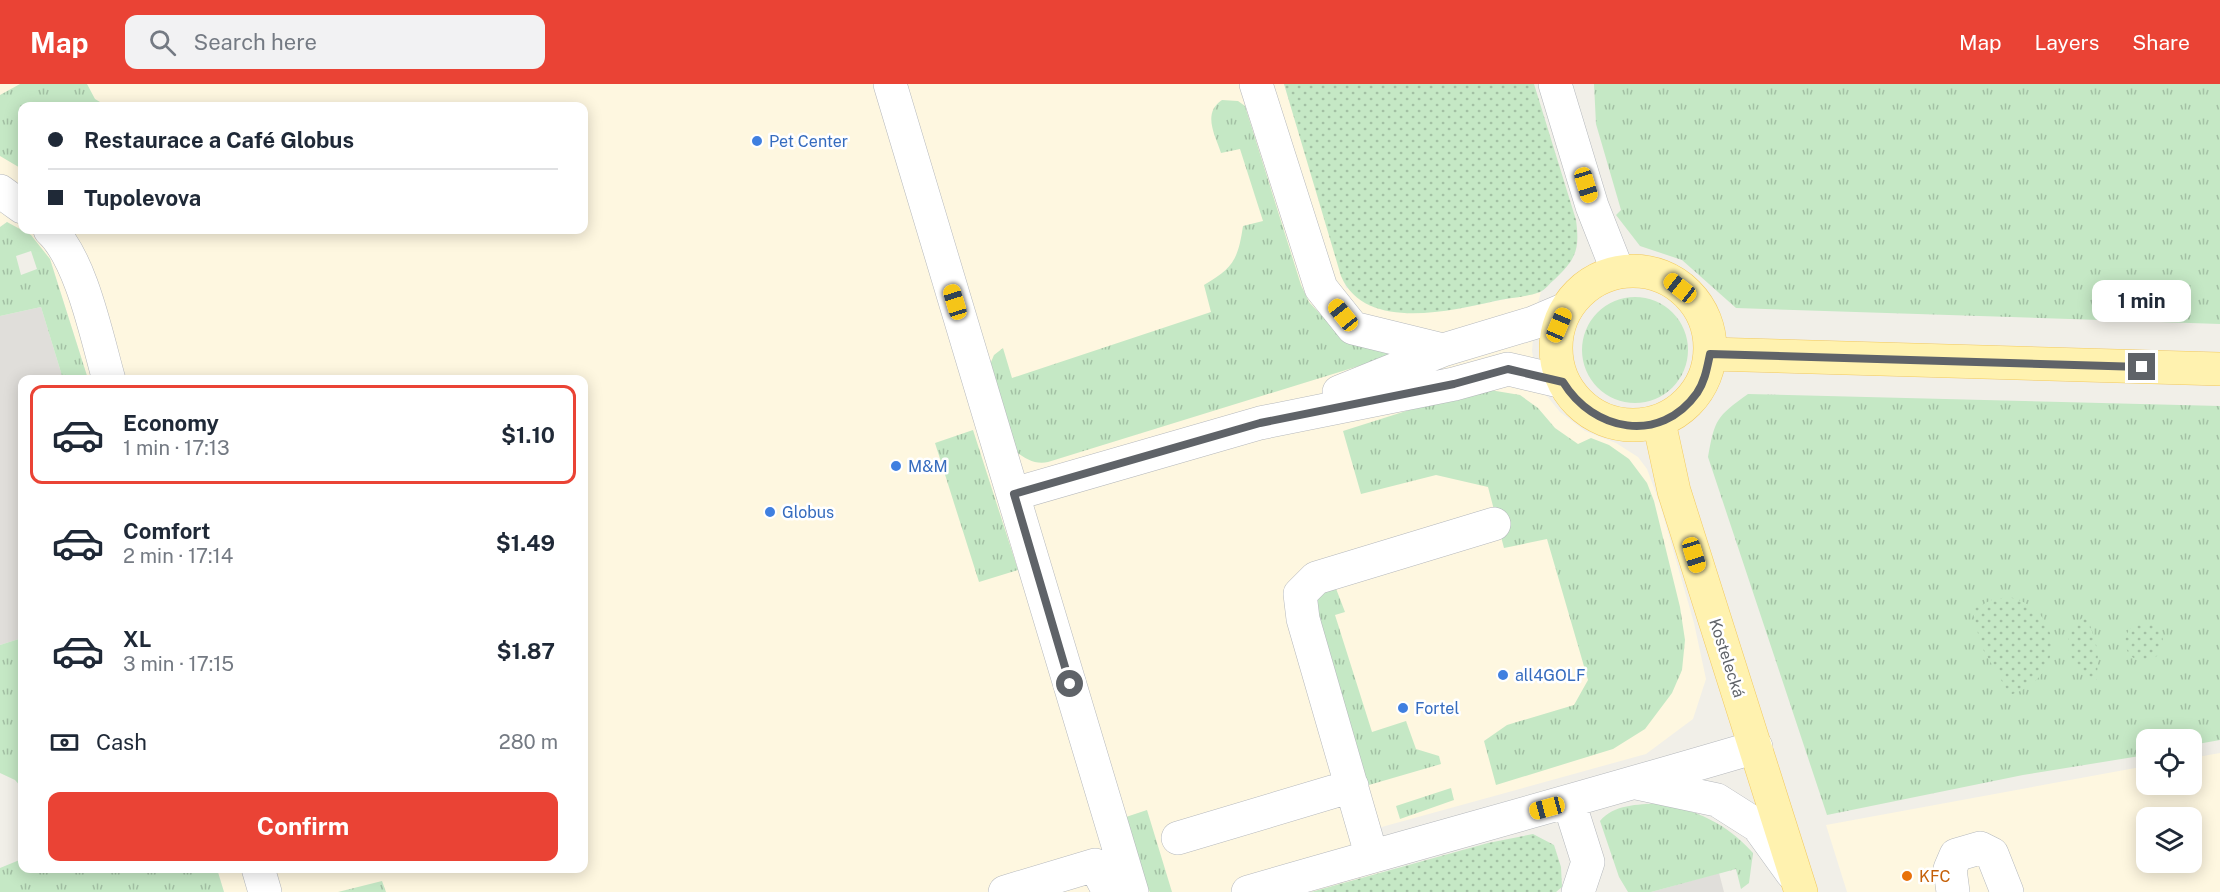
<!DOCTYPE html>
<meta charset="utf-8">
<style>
body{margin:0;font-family:"Public Sans",sans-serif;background:#f2f2f3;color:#1f2937;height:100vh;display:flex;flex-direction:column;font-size:22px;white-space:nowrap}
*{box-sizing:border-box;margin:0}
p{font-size:20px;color:#747a83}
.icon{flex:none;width:33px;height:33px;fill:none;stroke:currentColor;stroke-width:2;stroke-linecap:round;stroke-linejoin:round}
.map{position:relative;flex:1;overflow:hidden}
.side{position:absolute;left:18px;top:291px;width:570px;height:498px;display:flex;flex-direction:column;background:#fff;border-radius:12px;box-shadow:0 3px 15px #0003}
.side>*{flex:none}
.hud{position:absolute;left:18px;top:18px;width:570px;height:132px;border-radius:12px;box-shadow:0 3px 15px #0003;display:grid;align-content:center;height:132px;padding:0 30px;background:#fff}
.fabs{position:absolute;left:2136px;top:645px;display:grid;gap:12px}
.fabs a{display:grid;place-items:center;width:66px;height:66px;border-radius:12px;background:#fff;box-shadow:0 3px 15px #0003;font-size:30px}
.end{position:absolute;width:27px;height:27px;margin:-14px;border:8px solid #5f6368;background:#fff;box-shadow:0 0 0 3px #fff}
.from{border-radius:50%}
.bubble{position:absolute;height:42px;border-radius:12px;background:#fff;box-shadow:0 3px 15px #0003;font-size:20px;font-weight:700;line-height:42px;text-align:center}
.car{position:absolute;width:18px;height:36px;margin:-18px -9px;border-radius:8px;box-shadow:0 0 4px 2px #0007;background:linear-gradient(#f5c518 24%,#345 0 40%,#f5c518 0 76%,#345 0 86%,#f5c518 0)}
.hud b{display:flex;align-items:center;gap:21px;height:57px;font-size:22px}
.hud b+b{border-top:2px solid #e0e1e3}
.hud i{width:15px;height:15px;background:#1f2937}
ul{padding:10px 0 0;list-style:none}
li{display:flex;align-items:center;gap:18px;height:99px;margin:0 12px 9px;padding:0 18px;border:3px solid transparent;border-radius:12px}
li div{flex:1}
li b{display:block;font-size:22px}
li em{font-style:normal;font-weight:700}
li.on{border-color:#ea4335}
li>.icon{width:54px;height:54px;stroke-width:1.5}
.pay{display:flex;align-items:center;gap:15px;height:66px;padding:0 30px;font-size:22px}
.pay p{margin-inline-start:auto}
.action{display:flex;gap:12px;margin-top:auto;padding:12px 30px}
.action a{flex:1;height:69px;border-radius:12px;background:#ea4335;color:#fff;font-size:24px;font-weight:700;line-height:69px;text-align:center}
header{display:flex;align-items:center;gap:36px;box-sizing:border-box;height:84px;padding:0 30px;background:#ea4335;color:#fff}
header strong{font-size:28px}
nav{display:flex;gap:33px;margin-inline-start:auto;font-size:21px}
.search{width:420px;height:54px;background:#f2f2f3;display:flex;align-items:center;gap:15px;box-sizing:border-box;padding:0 21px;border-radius:12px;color:#747a83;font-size:22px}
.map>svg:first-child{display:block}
</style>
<header>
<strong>Map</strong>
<div class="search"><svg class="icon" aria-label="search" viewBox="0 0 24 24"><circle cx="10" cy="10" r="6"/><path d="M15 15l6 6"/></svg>Search here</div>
<nav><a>Map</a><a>Layers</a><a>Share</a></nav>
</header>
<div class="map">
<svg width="2220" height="808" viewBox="0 0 2220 808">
<defs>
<pattern id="grass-tufts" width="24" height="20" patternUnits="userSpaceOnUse" patternTransform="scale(1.5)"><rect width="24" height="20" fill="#c5e8c5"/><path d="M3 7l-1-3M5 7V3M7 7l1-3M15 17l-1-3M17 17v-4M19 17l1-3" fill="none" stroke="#a3c0a4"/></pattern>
<pattern id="park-dots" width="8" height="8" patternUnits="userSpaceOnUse" patternTransform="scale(1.5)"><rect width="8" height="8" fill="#c5e8c5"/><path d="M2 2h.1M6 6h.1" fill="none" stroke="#a3c0a4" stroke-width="1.8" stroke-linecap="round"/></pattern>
</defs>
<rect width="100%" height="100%" fill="#f1efe8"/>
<path fill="#fef7e0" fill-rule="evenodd" d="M 0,0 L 1284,0 L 1346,204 L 1456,225 L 1541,208 L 1535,229 L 1532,267 L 1538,301 L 1560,328 L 1585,347 L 1616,359 L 1638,373 L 1647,385 L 1660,420 L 1694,539 L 1706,595 L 1693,635 L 1646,670 L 1378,744 L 1382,788 L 1311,808 L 224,808 L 217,785 L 584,784 L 584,296 L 88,295 L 50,175 L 7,138 L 0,143 ZM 22,22 L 584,22 L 584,146 L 22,146 Z
M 2220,669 L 2220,808 L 1847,808 L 1826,741 L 2146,682 L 2146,700 L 2192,700 L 2192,674 ZM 2146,734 L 2192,734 L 2192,778 L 2146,778 Z"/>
<path fill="#e0deda" d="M 41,223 L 63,295 L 22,296 L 22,554 L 0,561 L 0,232 Z
M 1719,789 L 1724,808 L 1651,808 Z"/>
<path fill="url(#grass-tufts)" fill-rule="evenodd" d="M 20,0 L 87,0 L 95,15 L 105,21 L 22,22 L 22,85 L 0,72 L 0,11 Z
M 1594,0 L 2220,0 L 2220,240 L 1736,224 L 1682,176 L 1640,162 L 1616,131 L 1621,126 L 1596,40 Z
M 1222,16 L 1238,17 L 1245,22 L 1301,201 L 1309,218 L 1336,247 L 1404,268 L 1048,378 C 1036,381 1026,375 1016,368 L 988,285 L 994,271 L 1003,264 L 1012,294 L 1211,228 L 1204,201 C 1233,184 1238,176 1243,142 L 1263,137 L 1240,65 L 1221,69 C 1215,51 1202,29 1222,16 Z
M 7,138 L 31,151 L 50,175 L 88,295 L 63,295 L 41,223 L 0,232 L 0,143 ZM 31,167 L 37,185 L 21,191 L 16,172 Z
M1582 266a53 53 0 1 1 106 0a53 53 0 1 1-106 0Z
M 1490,306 L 1520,311 L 1538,324 L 1555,344 L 1578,360 L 1591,354 L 1609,361 L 1629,375 L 1647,399 L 1654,417 L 1680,523 L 1685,556 L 1682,586 L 1672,609 L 1645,645 L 1613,665 L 1496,701 L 1484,657 L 1507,641 L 1574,621 L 1588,596 L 1547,455 L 1504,464 L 1488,403 L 1436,391 L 1361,410 L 1343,347 L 1447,314 Z
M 1748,310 L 2220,322 L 2220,656 L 2192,661 L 2192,656 L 2146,656 L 2146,671 L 2023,691 L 1827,731 L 1708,373 C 1715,335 1716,333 1748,310 Z
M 973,346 L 1018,486 L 979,498 L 935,359 Z
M 1335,502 L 1345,528 L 1335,531 L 1372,648 L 1406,637 L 1416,665 L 1439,672 L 1441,680 L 1362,703 L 1312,523 L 1316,513 Z
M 22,554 L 22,704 L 15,696 L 0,689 L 0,561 Z
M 1451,704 L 1454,716 L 1400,735 L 1396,722 Z
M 1657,719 C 1697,726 1726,739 1753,769 L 1749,799 L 1741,805 L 1736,785 L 1651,808 L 1628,808 L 1619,793 L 1600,737 C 1614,720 1638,721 1657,719 Z
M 1147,726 L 1172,808 L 1150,808 L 1144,799 L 1123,734 Z
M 22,775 L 22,784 L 217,785 L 224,808 L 0,808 L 0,784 Z
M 382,797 L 386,808 L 338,808 Z"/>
<path fill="url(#park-dots)" d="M 1284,0 L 1534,0 L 1576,136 C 1580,166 1576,175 1554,196 C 1550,199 1545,206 1540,208 C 1527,213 1509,214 1495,217 C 1450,227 1365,248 1341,192 Z
M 2010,513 C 2066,528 2065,594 2010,611 L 1981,562 L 1972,525 L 1994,515 Z
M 2087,531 L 2098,567 L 2097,596 C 2067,583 2055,550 2087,531 Z
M2125 558a19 19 0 1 1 38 0a19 19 0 1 1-38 0Z
M 1533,750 L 1554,761 L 1561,783 L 1562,803 L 1556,808 L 1311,808 L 1488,759 Z"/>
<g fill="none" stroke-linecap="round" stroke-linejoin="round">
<defs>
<path id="minor" d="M 890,0 L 1132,808
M 1256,0 L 1321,204 L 1353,244 L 1443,266
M 1555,0 L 1592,122 L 1618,188
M 0,107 L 22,123
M 50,146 C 81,174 97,254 109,296
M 1339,308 L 1443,266 L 1533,239 L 1566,225
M 1014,410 L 1260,339 L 1454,300 L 1508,285 L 1563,298
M 1637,699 L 1717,716 L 1758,742 L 1792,789
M 1569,718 L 1588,778 L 1578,808
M 1178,754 L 1352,702
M 1371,770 L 1303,535 L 1300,510 L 1316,494 L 1494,440
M 258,784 L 265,808
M 1005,808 L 1095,781 L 1109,808
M 1248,808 C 1417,759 1587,713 1756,663
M 1953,808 L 1950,785 L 1956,771 L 1980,764 L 1992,770 L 2007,808"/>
<path id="major" d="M1556 264a77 77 0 1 1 154 0a77 77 0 1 1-154 0Z
M 1710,270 L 2220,285
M 1659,338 L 1674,407 L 1801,808"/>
</defs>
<use href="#minor" stroke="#b5b8bc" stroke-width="34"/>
<use href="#major" stroke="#f2c960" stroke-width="34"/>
<use href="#minor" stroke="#fff" stroke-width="33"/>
<use href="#major" stroke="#fff2af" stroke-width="33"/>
</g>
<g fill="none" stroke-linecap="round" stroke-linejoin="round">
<path stroke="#5f6368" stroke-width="8" d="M 1070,600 L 1014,410 L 1260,339 L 1454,300 L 1508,285 L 1563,298 C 1593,347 1660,361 1697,309 C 1705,297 1707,284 1710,270 L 2142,283"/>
</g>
<g fill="#3f7fe0" stroke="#fff" stroke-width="2">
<circle cx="757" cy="57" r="6"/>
<circle cx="896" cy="382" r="6"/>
<circle cx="770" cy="428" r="6"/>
<circle cx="1503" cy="591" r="6"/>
<circle cx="1403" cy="624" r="6"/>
</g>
<circle fill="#e8710a" stroke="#fff" stroke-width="2" cx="1907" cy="792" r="6"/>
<g text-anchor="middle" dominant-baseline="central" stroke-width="5" stroke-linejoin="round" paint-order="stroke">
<g font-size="16" fill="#366cbe" stroke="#fff" text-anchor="start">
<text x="769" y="57">Pet Center</text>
<text x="908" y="382">M&amp;M</text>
<text x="782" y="428">Globus</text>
<text x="1515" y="591">all4GOLF</text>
<text x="1415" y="624">Fortel</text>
</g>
<g font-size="16" fill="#5f6368" stroke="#fff">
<text transform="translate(1727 574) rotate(72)">Kostelecká</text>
</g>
<g font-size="16" fill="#c56008" stroke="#fff" text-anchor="start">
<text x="1919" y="792">KFC</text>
</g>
</g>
</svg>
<div class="fabs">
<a><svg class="icon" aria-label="locate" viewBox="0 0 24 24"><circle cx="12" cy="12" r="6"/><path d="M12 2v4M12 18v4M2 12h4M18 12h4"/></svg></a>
<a><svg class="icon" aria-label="layers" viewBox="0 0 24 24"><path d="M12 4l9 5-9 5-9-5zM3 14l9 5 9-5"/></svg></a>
</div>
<i class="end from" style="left:1070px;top:600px"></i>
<i class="end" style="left:2142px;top:283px"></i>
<div class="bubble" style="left:2092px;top:196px;width:99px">1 min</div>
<i class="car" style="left:1586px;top:101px;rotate:163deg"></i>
<i class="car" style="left:1680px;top:204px;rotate:308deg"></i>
<i class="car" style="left:955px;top:218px;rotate:343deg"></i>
<i class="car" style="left:1343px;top:231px;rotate:321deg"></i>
<i class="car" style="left:1559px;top:241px;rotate:23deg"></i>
<i class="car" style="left:1694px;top:471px;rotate:163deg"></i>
<i class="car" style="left:1547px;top:724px;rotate:255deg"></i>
<div class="hud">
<b><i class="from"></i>Restaurace a Café Globus</b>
<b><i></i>Tupolevova</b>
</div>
<section class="side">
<ul>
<li class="on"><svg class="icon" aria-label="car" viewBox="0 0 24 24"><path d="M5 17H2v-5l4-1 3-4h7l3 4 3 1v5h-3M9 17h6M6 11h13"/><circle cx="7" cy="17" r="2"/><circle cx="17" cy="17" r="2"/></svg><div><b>Economy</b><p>1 min · 17:13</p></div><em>$1.10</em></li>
<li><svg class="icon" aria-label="car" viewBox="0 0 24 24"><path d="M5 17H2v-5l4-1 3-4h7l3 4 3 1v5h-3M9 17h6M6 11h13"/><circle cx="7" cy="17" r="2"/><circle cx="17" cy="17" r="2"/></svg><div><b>Comfort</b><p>2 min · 17:14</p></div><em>$1.49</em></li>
<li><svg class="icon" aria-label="car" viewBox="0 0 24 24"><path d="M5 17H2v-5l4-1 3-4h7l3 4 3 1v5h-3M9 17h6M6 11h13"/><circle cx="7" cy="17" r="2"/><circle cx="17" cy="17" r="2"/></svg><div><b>XL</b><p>3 min · 17:15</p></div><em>$1.87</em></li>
</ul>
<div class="pay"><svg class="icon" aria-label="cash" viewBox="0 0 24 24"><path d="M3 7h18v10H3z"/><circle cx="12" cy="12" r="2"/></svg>Cash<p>280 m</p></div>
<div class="action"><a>Confirm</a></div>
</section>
</div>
